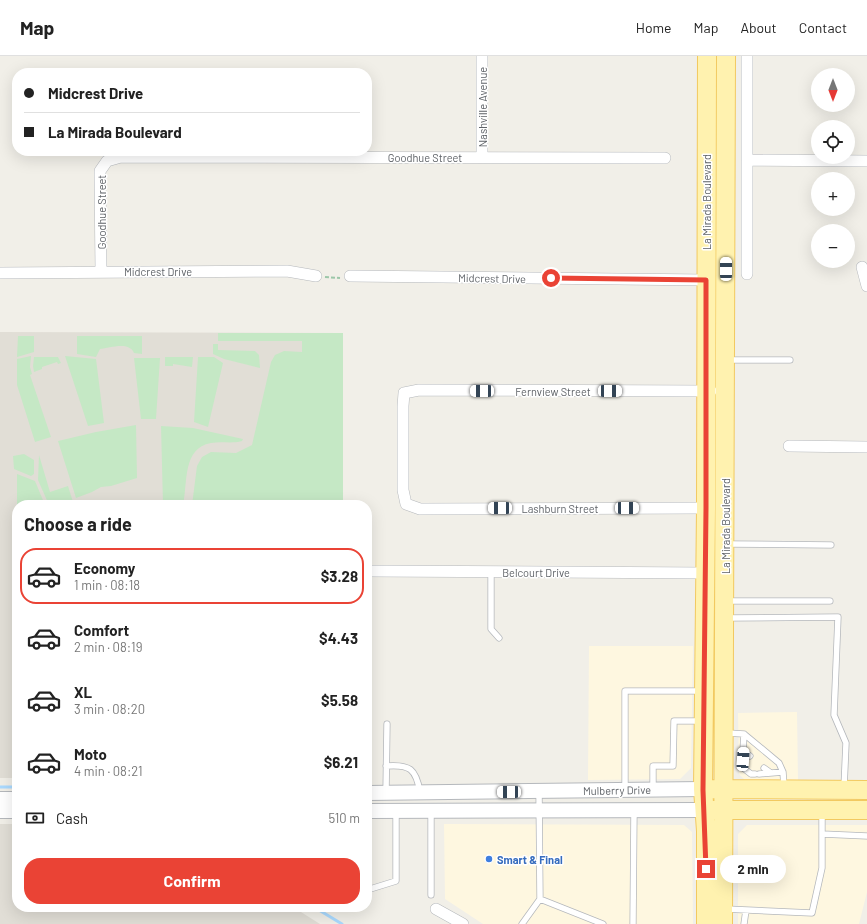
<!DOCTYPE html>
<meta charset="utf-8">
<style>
body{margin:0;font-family:Barlow,sans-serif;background:#f2f2f2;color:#222;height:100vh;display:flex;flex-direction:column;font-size:15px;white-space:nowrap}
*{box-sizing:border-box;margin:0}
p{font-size:13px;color:#767676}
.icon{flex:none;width:22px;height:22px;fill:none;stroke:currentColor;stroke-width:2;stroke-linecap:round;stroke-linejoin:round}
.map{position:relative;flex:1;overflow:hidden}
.panel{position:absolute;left:12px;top:444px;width:360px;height:412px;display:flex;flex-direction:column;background:#fff;border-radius:16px;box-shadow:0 4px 16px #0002}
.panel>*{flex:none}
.guide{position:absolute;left:12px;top:12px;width:360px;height:88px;border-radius:16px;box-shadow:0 4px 16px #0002;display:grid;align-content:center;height:88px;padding:0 12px;background:#fff}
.needle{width:26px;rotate:180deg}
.tools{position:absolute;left:811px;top:12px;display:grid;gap:8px}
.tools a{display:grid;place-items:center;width:44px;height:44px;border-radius:50%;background:#fff;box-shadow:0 4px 16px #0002;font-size:20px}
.end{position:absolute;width:18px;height:18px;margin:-9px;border:5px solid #ea4335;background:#fff;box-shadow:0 0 0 2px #fff}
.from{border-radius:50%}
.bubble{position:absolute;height:28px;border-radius:14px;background:#fff;box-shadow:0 4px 16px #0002;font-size:13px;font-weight:700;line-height:28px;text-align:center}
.car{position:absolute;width:12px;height:24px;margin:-12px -6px;border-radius:5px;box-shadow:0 0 3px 1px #0007;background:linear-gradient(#fff 24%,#345 0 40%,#fff 0 76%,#345 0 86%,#fff 0)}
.guide b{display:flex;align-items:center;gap:14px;height:38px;font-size:15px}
.guide b+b{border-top:1px solid #e0e0e0}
.guide i{width:10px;height:10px;background:#222}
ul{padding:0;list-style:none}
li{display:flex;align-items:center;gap:12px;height:56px;margin:0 8px 6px;padding:0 4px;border:2px solid transparent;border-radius:16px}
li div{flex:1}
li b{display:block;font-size:15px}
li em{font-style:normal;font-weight:700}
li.on{border-color:#ea4335}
li>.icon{width:36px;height:36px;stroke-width:1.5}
h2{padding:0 12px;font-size:18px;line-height:48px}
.pay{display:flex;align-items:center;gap:10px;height:44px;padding:0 12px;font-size:15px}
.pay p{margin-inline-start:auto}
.cta{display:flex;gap:8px;margin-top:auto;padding:8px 12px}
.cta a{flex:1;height:46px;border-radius:16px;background:#ea4335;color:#fff;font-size:16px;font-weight:700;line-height:46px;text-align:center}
header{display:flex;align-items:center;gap:24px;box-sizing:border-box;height:56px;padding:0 20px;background:#fff;border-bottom:1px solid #e0e0e0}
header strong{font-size:19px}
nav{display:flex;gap:22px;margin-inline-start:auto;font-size:14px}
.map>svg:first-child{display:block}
</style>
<header>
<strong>Map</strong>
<nav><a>Home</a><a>Map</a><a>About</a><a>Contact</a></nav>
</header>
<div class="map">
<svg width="867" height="868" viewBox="0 0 867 868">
<rect width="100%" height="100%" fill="#f1efe8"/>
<path fill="#fef7e0" d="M 589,590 L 693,590 L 691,712 L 680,723 L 588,724 Z
M 797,656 L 798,724 L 745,724 L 739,718 L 738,657 Z
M 444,768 L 684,769 L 692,776 L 693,868 L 483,868 L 445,843 Z
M 747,769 L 867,769 L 867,836 L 859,868 L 738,868 L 738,778 Z"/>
<path fill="#e1ded6" d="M 0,276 L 343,277 L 343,449 L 17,449 L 17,722 L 0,722 Z
M 0,768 L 17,768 L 17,851 L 293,851 L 320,868 L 0,868 Z"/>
<path fill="#c5e8c5" d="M 218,277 L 343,277 L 343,449 L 192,449 L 197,410 L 202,401 L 211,396 L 236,397 L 252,389 L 271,306 L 275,299 L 284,295 L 302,296 L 302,285 L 218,285 Z
M 18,280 L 34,280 L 34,296 L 17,301 Z
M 77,280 L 142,280 L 142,298 L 134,297 C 129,285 110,292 100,293 L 96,301 L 77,298 Z
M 213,288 L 218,288 L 218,294 L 255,295 L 259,299 L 260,312 L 224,303 L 213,298 Z
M 31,300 L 30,311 L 32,318 L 30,319 L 51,381 L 35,386 L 17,329 L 17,303 Z
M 65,300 L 96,303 L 104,367 L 88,370 Z
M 34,301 L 58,301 L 61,307 L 58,308 L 57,306 L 42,311 L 42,313 L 34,316 L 33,310 Z
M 165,301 L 193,301 L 192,311 L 173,308 L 173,310 L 165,310 Z
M 198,301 L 214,301 L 223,307 L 208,371 L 194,366 Z
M 134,302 L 160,302 L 156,363 L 141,363 Z
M 136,369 L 137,422 L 111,430 L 101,431 L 92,436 L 76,442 L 58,385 L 96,376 Z
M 161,370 L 193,372 L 243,383 L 242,385 C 232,388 222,385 211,387 C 182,392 188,427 183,449 L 163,449 Z
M 24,398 L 34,404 L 34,418 L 31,420 L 14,413 L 13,400 Z
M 39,399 L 50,436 L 68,430 L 73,446 L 64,449 L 49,449 L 38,424 Z
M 17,418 L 35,425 L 45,449 L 17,449 L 17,463 Z"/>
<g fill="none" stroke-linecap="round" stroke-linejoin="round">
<path stroke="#aadaff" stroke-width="3" d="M 0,731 L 17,731
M 314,851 L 342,868"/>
<defs>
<path id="service" d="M 728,304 L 790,304
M 727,488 L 831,489
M 491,516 L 491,573 L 499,582
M 727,545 L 830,545
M 726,562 L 838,561 L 834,659 L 846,687 L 844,732
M 727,677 L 744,678 L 779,707 L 783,716 L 784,731
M 743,695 L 744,678
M 750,700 L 743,695 L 742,711 L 751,718 L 755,718
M 386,710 C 410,708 416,713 420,736
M 764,712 L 771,717 L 783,716
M 759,718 L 771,717
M 653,733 L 653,710 L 673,710 L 674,665 L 702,665
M 625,734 L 625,635 L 703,635
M 386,736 L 387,668
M 822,778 L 867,780
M 367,834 L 396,825 L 396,755
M 431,839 L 431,755
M 540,843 L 603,868
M 725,853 L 812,857 L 822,812 L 822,757
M 522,868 L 540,843 L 539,736
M 633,868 L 634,755
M 744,868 L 746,854"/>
<path id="minor" d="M 747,0 L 747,218
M 482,101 L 482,0
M 747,104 L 867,105
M 862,211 L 867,230
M 101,216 L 100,115 L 107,105 L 121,101 L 665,102
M 0,217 L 287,215 L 316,220
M 350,220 L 706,224
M 789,390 L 867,391
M 706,452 L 420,453 L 406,448 L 403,434 L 403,350 L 404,337 L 419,334 L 711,335
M 367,515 L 706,517
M 436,853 L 463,868"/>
<path id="tertiary" d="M 367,737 L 703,733
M 0,743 L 17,743
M 0,755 L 17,755
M 367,755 L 704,754"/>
<path id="primary" d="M 712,733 L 867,734
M 713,754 L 867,754
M 706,868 L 706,775 L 703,733 L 706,452 L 707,0
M 723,868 L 726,0"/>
</defs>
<use href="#service" stroke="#b5b8bc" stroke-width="7"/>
<use href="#minor" stroke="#b5b8bc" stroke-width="12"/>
<use href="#tertiary" stroke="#b5b8bc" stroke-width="16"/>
<use href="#primary" stroke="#f2c960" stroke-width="20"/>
<path stroke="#9cc7a9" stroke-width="2" stroke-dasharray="4 2" stroke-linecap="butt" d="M 325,221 L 340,222"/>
<use href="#service" stroke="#fff" stroke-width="5.5"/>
<use href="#minor" stroke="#fff" stroke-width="11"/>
<use href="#tertiary" stroke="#fff" stroke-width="14"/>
<use href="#primary" stroke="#fff2af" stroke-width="18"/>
</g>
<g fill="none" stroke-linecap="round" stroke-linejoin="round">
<path stroke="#ea4335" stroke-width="5" d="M 551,222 L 706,224 L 706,452 L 703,734 L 706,813"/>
</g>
<circle fill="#3f7fe0" stroke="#fff" stroke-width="1.5" cx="489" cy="803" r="4"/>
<g text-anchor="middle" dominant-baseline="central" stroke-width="3" stroke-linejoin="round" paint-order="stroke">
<g font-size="11" fill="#5f6368" stroke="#fff">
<text transform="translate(482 51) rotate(-90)">Nashville Avenue</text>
<text x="425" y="101">Goodhue Street</text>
<text transform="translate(706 146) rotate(-90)">La Mirada Boulevard</text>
<text transform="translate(101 156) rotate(-90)">Goodhue Street</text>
<text x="158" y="215">Midcrest Drive</text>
<text transform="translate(492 222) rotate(1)">Midcrest Drive</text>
<text x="553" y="335">Fernview Street</text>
<text x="560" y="452">Lashburn Street</text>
<text transform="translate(725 470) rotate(-90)">La Mirada Boulevard</text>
<text x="536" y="516">Belcourt Drive</text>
<text transform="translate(617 734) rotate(-1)">Mulberry Drive</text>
</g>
<g font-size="11" font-weight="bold" fill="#366cbe" stroke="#fff" text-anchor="start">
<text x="497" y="803">Smart &amp; Final</text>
</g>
</g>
</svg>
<div class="tools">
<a><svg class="needle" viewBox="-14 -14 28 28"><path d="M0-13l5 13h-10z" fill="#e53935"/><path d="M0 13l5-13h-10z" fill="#767676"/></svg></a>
<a><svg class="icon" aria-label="locate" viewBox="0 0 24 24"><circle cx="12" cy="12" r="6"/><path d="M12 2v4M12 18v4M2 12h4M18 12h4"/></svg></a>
<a>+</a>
<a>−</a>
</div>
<i class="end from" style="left:551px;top:222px"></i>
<i class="end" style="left:706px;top:813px"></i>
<div class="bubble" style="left:720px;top:799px;width:66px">2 min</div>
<i class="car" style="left:726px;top:213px;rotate:0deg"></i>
<i class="car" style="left:482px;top:335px;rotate:270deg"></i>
<i class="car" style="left:610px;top:335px;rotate:90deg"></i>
<i class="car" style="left:500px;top:452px;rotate:270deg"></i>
<i class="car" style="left:627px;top:452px;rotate:90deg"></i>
<i class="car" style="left:743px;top:703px;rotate:4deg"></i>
<i class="car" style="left:509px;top:736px;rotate:270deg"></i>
<div class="guide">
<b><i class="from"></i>Midcrest Drive</b>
<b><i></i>La Mirada Boulevard</b>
</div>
<section class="panel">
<h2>Choose a ride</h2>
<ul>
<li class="on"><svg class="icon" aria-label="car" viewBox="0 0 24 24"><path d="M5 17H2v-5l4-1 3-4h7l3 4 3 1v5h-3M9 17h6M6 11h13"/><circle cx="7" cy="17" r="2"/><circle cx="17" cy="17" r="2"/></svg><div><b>Economy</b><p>1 min · 08:18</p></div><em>$3.28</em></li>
<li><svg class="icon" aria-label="car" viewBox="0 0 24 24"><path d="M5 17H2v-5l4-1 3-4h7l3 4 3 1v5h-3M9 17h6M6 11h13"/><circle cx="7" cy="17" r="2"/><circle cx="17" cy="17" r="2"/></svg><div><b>Comfort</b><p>2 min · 08:19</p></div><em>$4.43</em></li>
<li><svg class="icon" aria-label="car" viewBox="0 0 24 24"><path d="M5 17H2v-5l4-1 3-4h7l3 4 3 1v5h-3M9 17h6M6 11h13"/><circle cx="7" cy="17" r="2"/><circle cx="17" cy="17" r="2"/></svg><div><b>XL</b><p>3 min · 08:20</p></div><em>$5.58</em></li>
<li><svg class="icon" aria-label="car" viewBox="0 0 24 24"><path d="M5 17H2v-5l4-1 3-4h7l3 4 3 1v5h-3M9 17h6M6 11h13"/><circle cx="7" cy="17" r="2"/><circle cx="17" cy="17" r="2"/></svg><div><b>Moto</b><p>4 min · 08:21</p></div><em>$6.21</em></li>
</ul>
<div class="pay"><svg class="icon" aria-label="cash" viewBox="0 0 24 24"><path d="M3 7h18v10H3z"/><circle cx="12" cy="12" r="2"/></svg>Cash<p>510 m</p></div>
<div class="cta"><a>Confirm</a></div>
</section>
</div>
